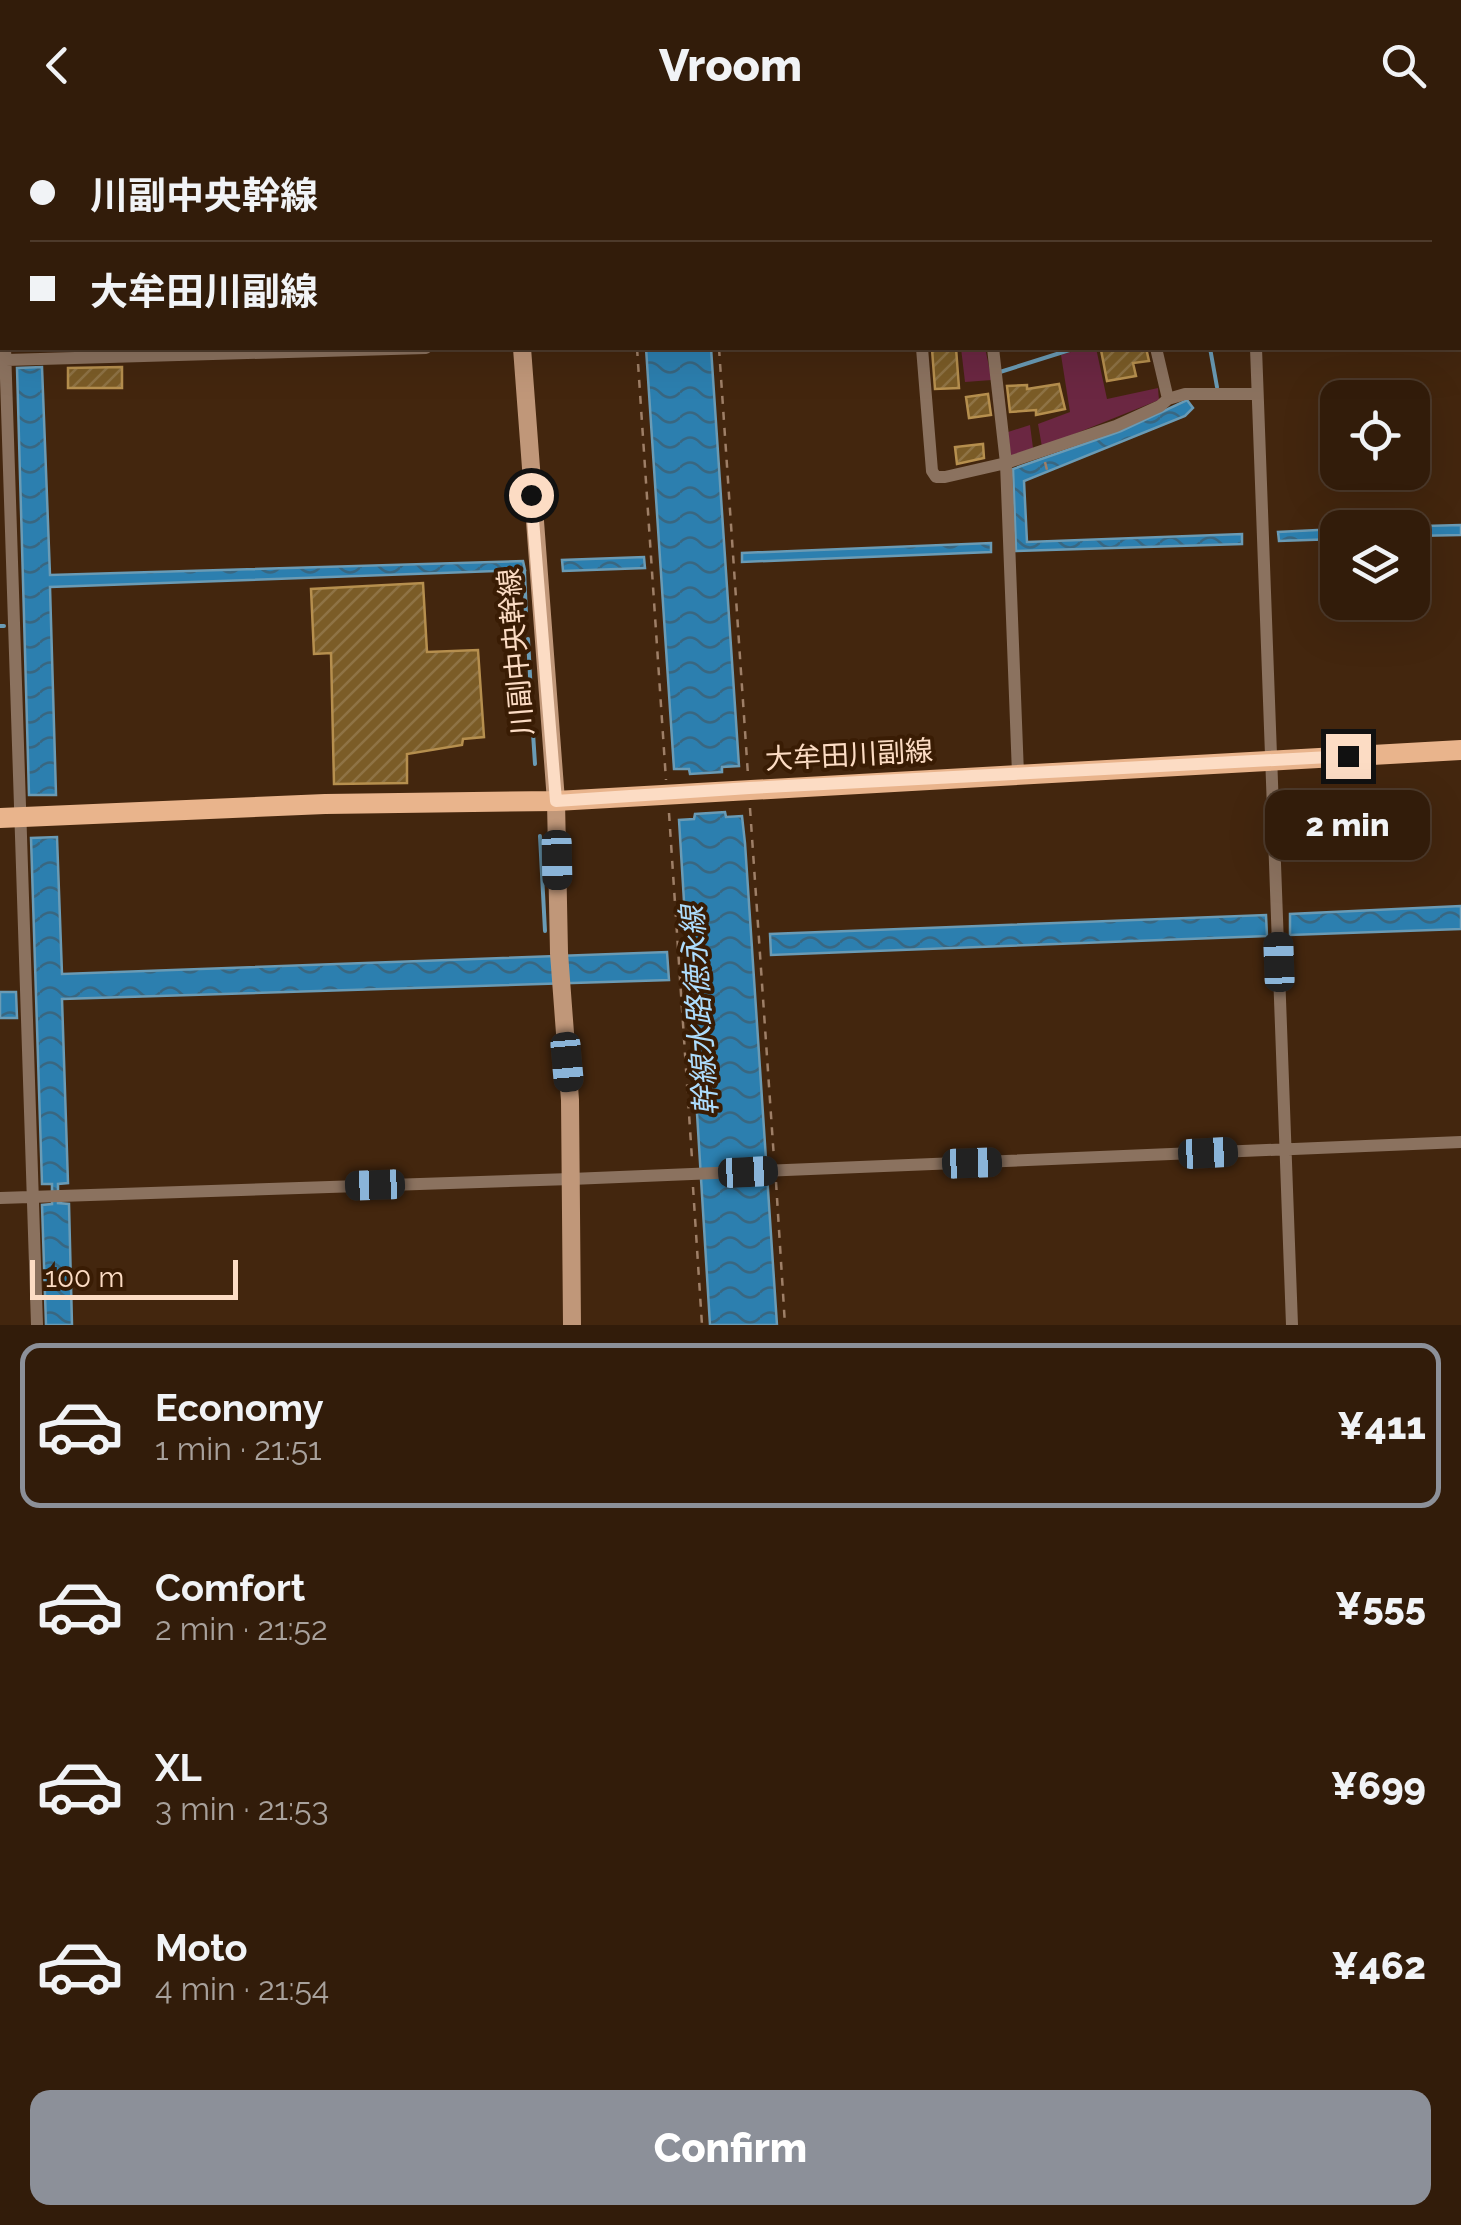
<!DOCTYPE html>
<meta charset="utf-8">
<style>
body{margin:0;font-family:Raleway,"Noto Sans JP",sans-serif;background:#3a2513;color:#f1f3f6;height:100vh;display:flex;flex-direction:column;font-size:38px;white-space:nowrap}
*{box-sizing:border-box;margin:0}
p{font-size:32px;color:#a8a19c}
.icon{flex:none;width:55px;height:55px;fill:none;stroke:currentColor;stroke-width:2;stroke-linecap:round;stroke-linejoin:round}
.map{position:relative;height:1195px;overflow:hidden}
.sheet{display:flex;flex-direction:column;background:#321c0a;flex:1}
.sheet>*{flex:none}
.banner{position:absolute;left:0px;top:0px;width:1462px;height:220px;box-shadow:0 10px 40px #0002,0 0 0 2px #4d3a2b;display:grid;align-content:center;height:220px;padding:0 30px;background:#321c0a}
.fabs{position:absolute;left:1320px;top:250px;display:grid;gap:20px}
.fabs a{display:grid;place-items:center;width:110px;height:110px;border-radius:20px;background:#321c0a;box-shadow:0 10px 40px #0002,0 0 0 2px #4d3a2b;font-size:50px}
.scale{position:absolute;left:30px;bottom:25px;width:208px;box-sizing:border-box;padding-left:10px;border:5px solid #fcdcc4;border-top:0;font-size:28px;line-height:35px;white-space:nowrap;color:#fcdcc4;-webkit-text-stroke:8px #391c04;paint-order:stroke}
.end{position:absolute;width:45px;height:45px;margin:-22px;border:12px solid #fcdcc4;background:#111;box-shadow:0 0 0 5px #111}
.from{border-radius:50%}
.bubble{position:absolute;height:70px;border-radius:20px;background:#321c0a;box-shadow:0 10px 40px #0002,0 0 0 2px #4d3a2b;font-size:32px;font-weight:800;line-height:70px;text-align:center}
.car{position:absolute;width:30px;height:60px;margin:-30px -15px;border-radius:12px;box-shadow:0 0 8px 2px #0007;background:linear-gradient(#222 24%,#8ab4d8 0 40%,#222 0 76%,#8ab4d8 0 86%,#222 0)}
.banner b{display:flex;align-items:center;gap:35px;height:95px;font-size:38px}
.banner b+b{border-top:2px solid #4d3a2b}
.banner i{width:25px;height:25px;background:#f1f3f6}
ul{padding:18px 0 0;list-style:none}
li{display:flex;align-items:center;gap:30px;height:165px;margin:0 20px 15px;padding:0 10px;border:5px solid transparent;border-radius:20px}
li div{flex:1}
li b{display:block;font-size:38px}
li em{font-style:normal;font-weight:800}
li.current{border-color:#8c9099}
li>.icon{width:90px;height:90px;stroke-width:1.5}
.primary-button{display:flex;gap:20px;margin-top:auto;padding:20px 30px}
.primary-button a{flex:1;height:115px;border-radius:20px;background:#8c9099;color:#fff;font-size:40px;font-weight:800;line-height:115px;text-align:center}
header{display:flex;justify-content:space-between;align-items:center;height:130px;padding:0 30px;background:#321c0a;font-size:45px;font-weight:800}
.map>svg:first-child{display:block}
</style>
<header><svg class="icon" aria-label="back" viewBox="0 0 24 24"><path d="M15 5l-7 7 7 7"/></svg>Vroom<svg class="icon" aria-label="search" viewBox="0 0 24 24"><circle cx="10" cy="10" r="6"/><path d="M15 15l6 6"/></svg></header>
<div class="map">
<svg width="1461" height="1195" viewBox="0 0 1461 1195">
<defs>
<pattern id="water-waves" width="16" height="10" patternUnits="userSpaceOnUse" patternTransform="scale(2.5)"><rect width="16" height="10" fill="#2c7faf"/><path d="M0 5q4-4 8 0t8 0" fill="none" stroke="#396781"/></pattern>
<pattern id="building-hatch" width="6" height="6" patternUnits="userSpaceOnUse" patternTransform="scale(2.5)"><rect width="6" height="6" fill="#7b5c27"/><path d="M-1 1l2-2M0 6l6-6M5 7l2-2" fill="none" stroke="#8f7345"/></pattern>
</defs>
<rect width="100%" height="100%" fill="#43260e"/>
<path fill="#6b2742" d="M 961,218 L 985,218 L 992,250 L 965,252 Z
M 1084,218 L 1096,218 L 1107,269 L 1158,258 L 1159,270 L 1042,317 L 1038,294 L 1070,282 L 1061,225 Z
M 1030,295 L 1033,318 L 1011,326 L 1008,302 Z"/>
<path fill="url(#water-waves)" stroke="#6a9bb5" stroke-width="2.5" d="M 7,0 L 442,0 L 8,2 Z
M 757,0 L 984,0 L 716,2 Z
M 646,218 L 711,218 L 739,636 L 722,637 L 722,642 L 690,644 L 689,639 L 674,639 Z
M 42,237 L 50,445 L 523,431 L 525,440 L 50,457 L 56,665 L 29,665 L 17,238 Z
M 1187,270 L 1193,278 L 1185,286 L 1024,351 L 1027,412 L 1242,404 L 1242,414 L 1016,421 L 1013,339 L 1121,301 Z
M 1461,395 L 1461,405 L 1413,406 L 1412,398 L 1388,397 Z
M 1337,399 L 1337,409 L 1279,411 L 1278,402 Z
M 991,413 L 991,422 L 742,432 L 742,423 Z
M 644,427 L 645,438 L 563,441 L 562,430 Z
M 725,682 L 726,687 L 742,686 L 745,713 L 777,1195 L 710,1195 L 679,690 L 694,689 L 695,684 Z
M 57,707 L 62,844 L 667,822 L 669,850 L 62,869 L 68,1053 L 58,1054 L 58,1073 L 69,1074 L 72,1195 L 46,1195 L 42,1075 L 52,1074 L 52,1054 L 42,1054 L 31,708 Z
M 1461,776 L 1461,799 L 1290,805 L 1290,784 Z
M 1266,785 L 1267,806 L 771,825 L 770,804 Z
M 0,862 L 16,862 L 17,888 L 0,888 Z"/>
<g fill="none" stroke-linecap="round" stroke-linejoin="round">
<path stroke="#6a9bb5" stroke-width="4" d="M 1210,218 L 1217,257
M 1000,242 L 1076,218
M 524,440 L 526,484
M 0,496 L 4,496
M 528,509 L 532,582
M 533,603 L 535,634
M 540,706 L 545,801"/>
</g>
<path fill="url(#building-hatch)" stroke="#b68f4e" stroke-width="2.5" d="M 956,218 L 959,258 L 935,259 L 932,219 Z
M 1115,218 L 1146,218 L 1149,231 L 1133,233 L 1136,246 L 1107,251 L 1101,220 Z
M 122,237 L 122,258 L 68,258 L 68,238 Z
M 1059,254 L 1065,279 L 1036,285 L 1036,280 L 1010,282 L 1007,256 L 1027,255 L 1027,259 Z
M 988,264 L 991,285 L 969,288 L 966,267 Z
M 983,314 L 984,328 L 957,334 L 955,317 Z
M 423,453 L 427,522 L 478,520 L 484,607 L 463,609 L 462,615 L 407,624 L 407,653 L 334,654 L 331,523 L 314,524 L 311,459 Z"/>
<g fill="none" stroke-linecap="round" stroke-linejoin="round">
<path stroke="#9e7f67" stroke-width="2.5" stroke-dasharray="8 8" stroke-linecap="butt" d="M 622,0 L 622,2
M 705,0 L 705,2
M 637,218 L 666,650
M 719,218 L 748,645
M 1045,332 L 1048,344
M 750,678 L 774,1029
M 669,683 L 692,1029
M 776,1052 L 785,1195
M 693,1057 L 702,1195"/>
<path stroke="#8b725f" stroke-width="12" d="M 1247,0 L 1247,2
M 0,58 L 2,135
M 1460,180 L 1461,180
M 5,218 L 37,1195
M 922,218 L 932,341 L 936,347 L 945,347 L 1006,333 L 993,218
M 1156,218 L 1168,269
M 1256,218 L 1292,1195
M 6,230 L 426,218
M 1018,644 L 1006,333 L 1116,296 L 1160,276 L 1168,269 L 1185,264 L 1257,264
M 0,1068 L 571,1049 L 1461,1012"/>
<path stroke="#c09779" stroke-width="18" d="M 518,0 L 518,2
M 522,218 L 556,671 L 559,823 L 570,970 L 572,1195"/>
<path stroke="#e9b48c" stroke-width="20" d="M 0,688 L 325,674 L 556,671 L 1461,620"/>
</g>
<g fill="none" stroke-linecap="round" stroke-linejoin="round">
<path stroke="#fcdcc4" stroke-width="12" d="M 531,365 L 556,671 L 749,658 L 1348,626"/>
</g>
<g text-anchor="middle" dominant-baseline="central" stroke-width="8" stroke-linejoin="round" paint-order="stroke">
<g font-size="28" fill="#fcdcc4" stroke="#391c04">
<text transform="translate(516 522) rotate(-95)">川副中央幹線</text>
<text transform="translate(849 625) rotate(-3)">大牟田川副線</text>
</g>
<g font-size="30" font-style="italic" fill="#addcfc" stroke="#391c04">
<text transform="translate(699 881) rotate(-94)">幹線水路徳永線</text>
</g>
</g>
</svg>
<div class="fabs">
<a><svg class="icon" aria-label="locate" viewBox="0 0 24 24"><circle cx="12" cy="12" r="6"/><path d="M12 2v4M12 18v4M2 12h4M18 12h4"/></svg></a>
<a><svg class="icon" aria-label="layers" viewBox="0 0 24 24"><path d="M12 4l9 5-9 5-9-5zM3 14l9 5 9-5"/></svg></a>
</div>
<div class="scale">100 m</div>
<i class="end from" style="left:531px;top:365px"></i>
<i class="end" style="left:1348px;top:626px"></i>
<div class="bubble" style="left:1265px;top:660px;width:165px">2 min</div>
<i class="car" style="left:557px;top:730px;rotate:179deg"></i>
<i class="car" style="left:1279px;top:832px;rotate:358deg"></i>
<i class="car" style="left:567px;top:932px;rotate:175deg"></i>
<i class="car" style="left:1208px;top:1023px;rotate:87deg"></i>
<i class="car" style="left:972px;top:1033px;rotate:88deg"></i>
<i class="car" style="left:748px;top:1042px;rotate:87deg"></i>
<i class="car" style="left:375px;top:1055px;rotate:268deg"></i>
<div class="banner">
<b><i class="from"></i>川副中央幹線</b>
<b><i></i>大牟田川副線</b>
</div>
</div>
<section class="sheet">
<ul>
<li class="current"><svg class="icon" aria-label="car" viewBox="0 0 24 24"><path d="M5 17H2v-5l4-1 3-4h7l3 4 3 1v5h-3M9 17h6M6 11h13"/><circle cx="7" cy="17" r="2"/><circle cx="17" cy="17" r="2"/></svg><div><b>Economy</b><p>1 min · 21:51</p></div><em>¥411</em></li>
<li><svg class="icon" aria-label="car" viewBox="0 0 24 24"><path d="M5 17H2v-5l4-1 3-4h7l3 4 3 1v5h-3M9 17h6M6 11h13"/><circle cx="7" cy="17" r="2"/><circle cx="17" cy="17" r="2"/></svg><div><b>Comfort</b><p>2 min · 21:52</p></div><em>¥555</em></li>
<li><svg class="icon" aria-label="car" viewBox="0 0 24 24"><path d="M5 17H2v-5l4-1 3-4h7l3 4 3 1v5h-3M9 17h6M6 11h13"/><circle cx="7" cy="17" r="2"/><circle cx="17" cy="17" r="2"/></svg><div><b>XL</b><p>3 min · 21:53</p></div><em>¥699</em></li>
<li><svg class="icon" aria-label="car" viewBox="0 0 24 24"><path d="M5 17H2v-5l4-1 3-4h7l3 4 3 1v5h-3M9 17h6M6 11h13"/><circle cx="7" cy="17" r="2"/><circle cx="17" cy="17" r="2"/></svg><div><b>Moto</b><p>4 min · 21:54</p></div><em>¥462</em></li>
</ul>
<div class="primary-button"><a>Confirm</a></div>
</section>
